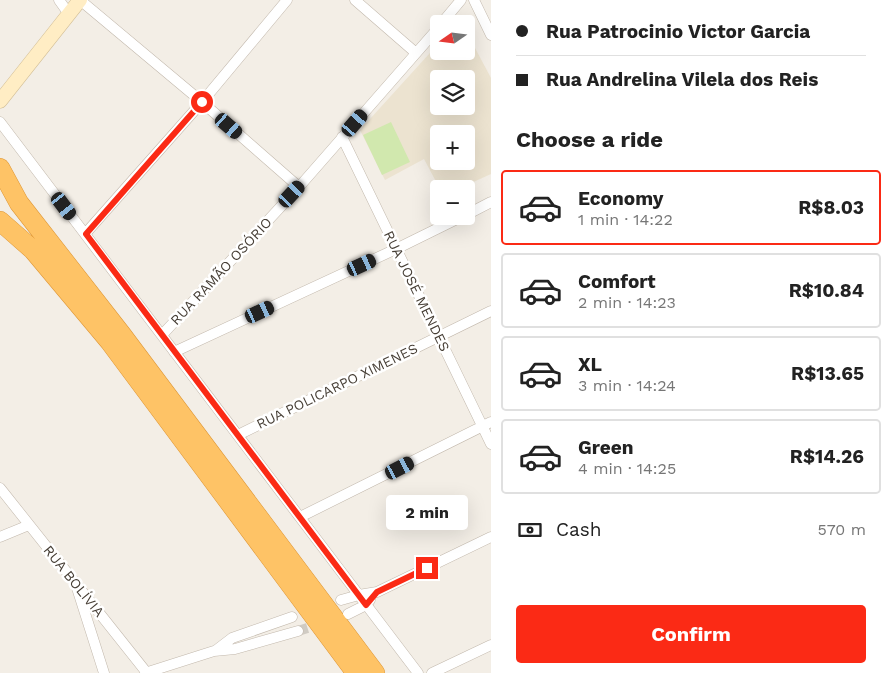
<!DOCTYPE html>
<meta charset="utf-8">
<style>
body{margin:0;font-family:"Work Sans",sans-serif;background:#f6f6f6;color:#222;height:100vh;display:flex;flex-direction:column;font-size:19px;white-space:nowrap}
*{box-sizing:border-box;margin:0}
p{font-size:16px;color:#767676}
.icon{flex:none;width:28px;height:28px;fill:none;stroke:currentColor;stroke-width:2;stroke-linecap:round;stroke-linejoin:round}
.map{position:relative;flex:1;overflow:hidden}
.sheet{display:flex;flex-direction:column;background:#fff;width:400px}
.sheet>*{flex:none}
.hud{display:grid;align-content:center;height:110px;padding:0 25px;background:#fff}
.needle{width:32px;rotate:256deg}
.controls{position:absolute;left:430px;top:15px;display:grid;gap:10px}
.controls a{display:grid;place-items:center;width:45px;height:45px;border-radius:5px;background:#fff;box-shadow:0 5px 20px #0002;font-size:25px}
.end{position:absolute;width:22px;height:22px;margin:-11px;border:6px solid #fb2a15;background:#fff;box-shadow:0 0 0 2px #fff}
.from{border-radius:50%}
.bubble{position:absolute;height:35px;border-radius:5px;background:#fff;box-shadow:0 5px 20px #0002;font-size:16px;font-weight:700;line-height:35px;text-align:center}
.car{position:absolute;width:15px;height:30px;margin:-15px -8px;border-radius:6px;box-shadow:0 0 4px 1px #0007;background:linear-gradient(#222 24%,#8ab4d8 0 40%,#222 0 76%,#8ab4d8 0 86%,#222 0)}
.hud b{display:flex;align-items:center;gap:18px;height:48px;font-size:19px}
.hud b+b{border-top:1px solid #e0e0e0}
.hud i{width:12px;height:12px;background:#222}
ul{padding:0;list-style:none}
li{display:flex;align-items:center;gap:15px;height:75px;margin:0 10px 8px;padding:0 15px;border:2px solid #e0e0e0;border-radius:5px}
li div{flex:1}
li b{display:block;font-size:19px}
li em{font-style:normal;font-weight:700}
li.on{border-color:#fb2a15}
li>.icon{width:45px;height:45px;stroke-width:1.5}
h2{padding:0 25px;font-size:22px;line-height:60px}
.pay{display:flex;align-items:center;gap:12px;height:55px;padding:0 25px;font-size:19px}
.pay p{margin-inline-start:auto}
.primary-button{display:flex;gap:10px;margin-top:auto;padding:10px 25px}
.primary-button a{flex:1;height:58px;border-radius:5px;background:#fb2a15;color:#fff;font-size:20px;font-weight:700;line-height:58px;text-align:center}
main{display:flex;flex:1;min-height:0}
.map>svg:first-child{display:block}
</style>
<main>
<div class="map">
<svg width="491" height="673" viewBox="0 0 491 673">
<rect width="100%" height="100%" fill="#f3eee6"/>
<path fill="#ece3d0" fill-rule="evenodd" d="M 466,31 L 491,78 L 491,174 L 458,189 L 440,189 L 424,159 L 385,180 L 360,130 L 439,43 L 439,51 L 466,51 ZM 439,79 L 466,79 L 466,106 L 439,106 ZM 439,134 L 466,134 L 466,161 L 439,161 Z"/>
<path fill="#d1e8ae" d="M 391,122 L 410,162 L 382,175 L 363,135 Z"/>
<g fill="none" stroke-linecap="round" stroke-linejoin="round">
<path stroke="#d0cbc3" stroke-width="10" stroke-dasharray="10 5" stroke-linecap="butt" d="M 298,631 L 323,623"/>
<defs>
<path id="street" d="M 59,0 L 69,14
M 80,0 L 202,102 L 299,187
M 355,0 L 416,53
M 474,0 L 491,35
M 441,24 L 461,0
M 0,122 L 418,673
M 342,137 L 491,444
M 466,215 L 491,202
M 85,234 L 202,102 L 287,0
M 162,335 L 299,187 L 439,27
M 174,352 L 396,249 L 463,216
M 238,435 L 491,311
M 0,488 L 147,673
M 300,517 L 491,422
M 0,537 L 29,525
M 77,588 L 104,673
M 341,600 L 359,595 L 377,592 L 491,537
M 348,614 L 366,605 L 370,600
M 215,651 L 232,638 L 292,617
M 145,673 L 214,651 L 235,649 L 298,631
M 432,673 L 491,645"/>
<path id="secondary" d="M 0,101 L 80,0"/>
<path id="highway" d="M 0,168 L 19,203 L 122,335 L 375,673
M 0,221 L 33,250 L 110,342 L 356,673"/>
</defs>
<use href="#street" stroke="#c2b8ac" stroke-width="11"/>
<use href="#secondary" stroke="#d3bf96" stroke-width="15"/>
<use href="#highway" stroke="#de9635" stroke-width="20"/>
<use href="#street" stroke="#fff" stroke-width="10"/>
<use href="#secondary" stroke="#ffedc4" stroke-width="14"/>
<use href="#highway" stroke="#fec366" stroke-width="19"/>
</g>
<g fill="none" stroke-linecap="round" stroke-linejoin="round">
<path stroke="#fb2a15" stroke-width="6" d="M 202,102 L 86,234 L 366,605 L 377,592 L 427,568"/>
</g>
<g text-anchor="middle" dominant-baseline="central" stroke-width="5" stroke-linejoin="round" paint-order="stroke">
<g font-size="14" fill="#463e35" stroke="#fff">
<text transform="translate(221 271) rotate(-47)">RUA RAMÃO OSÓRIO</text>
<text transform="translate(417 291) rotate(64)">RUA JOSÉ MENDES</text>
<text transform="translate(337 386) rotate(-26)">RUA POLICARPO XIMENES</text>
<text transform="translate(74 581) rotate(51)">RUA BOLÍVIA</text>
</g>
</g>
</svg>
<div class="controls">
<a><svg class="needle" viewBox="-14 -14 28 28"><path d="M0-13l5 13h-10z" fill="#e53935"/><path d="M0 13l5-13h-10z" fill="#767676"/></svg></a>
<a><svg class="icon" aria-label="layers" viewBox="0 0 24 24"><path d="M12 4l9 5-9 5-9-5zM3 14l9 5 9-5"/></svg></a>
<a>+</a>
<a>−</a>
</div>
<i class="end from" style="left:202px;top:102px"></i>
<i class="end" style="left:427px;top:568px"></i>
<div class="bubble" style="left:386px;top:495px;width:82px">2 min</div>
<i class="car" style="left:355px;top:123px;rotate:41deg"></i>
<i class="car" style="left:229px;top:126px;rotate:131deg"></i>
<i class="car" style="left:292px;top:194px;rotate:43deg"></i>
<i class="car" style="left:64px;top:206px;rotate:143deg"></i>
<i class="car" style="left:362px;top:265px;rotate:65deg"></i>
<i class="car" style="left:260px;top:312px;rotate:65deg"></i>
<i class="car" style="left:400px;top:468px;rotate:63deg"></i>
</div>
<section class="sheet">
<div class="hud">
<b><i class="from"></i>Rua Patrocinio Victor Garcia</b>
<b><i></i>Rua Andrelina Vilela dos Reis</b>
</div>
<h2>Choose a ride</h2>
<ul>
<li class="on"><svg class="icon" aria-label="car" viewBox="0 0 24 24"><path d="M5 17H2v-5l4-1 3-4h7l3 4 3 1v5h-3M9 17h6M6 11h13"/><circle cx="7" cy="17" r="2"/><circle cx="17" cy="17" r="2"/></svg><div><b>Economy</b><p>1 min · 14:22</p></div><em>R$8.03</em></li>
<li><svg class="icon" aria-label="car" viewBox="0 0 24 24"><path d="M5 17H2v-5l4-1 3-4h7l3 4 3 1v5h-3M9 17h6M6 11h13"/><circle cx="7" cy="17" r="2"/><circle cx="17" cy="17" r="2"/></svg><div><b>Comfort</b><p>2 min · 14:23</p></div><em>R$10.84</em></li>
<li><svg class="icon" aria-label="car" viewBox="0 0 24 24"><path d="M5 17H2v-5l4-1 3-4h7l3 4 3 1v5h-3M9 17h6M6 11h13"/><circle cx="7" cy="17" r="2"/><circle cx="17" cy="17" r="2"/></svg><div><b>XL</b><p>3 min · 14:24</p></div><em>R$13.65</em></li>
<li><svg class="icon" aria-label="car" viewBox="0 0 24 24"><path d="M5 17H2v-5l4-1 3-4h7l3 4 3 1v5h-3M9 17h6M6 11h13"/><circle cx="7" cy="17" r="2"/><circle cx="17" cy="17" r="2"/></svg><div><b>Green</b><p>4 min · 14:25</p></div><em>R$14.26</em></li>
</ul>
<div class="pay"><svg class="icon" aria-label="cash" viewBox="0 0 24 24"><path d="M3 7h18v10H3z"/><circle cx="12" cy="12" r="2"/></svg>Cash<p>570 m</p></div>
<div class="primary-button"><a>Confirm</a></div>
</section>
</main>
